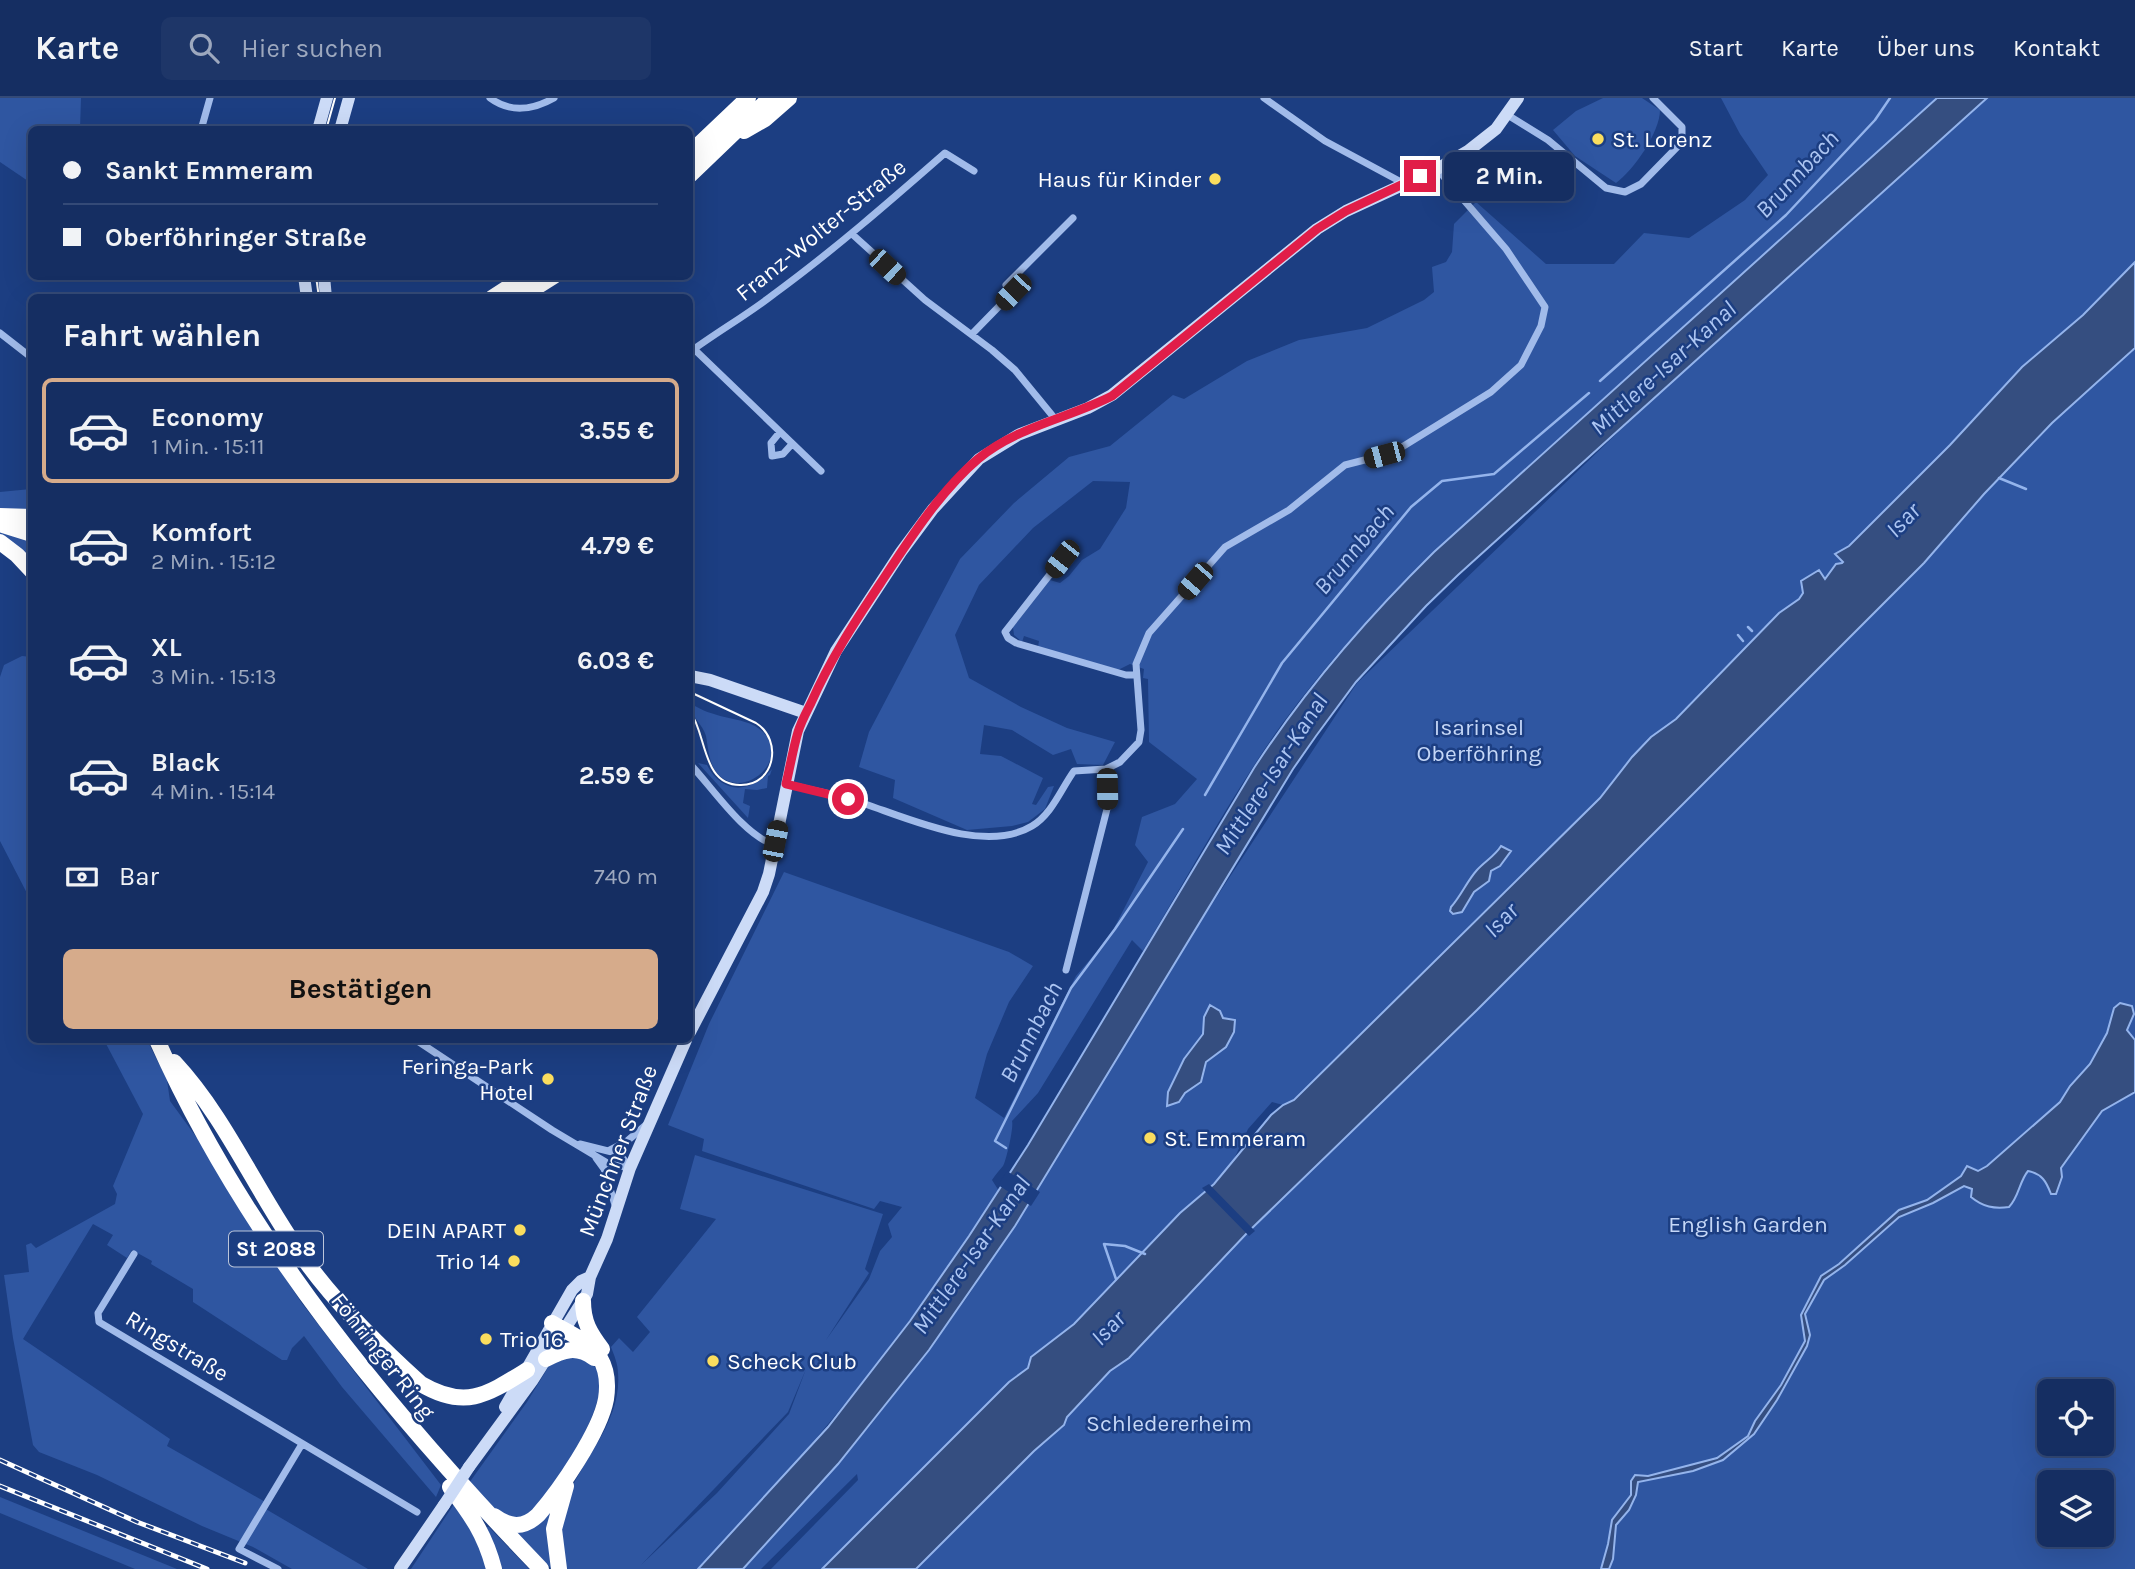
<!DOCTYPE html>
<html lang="de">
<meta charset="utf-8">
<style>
body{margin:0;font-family:Karla,sans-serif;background:#1e3668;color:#f1f3f6;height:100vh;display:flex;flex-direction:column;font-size:26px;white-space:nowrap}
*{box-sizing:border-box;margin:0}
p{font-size:23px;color:#9da8be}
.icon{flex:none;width:38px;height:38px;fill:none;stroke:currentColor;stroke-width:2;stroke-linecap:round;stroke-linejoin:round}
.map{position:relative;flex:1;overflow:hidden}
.side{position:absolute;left:28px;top:196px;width:665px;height:749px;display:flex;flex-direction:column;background:#152e62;border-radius:10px;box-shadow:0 7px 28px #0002,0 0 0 2px #344a77}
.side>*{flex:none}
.guide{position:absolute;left:28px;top:28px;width:665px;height:154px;border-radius:10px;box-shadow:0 7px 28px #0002,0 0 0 2px #344a77;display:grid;align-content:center;height:154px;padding:0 35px;background:#152e62}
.buttons{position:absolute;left:2037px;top:1281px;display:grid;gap:14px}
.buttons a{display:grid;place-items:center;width:77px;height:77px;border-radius:10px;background:#152e62;box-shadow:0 7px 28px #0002,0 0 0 2px #344a77;font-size:35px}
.end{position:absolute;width:32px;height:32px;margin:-16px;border:9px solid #e11d48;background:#fff;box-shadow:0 0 0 4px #fff}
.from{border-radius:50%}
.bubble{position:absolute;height:49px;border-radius:10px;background:#152e62;box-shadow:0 7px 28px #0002,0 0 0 2px #344a77;font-size:23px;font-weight:700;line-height:49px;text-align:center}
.car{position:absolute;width:21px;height:42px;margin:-21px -10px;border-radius:9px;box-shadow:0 0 5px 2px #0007;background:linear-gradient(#222 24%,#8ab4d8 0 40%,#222 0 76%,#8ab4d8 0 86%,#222 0)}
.guide b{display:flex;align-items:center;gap:24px;height:66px;font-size:26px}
.guide b+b{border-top:2px solid #344a77}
.guide i{width:18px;height:18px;background:#f1f3f6}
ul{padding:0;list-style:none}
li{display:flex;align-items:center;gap:21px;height:105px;margin:0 14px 10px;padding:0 21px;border:4px solid transparent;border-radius:10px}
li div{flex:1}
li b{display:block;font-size:26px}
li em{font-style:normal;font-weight:700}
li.on{border-color:#d6ab8b}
li>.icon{width:63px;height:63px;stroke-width:1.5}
h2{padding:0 35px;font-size:32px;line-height:84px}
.pay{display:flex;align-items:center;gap:18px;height:77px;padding:0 35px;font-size:26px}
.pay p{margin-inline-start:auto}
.action{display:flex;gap:14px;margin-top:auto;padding:14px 35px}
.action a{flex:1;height:80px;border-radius:10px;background:#d6ab8b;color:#111;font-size:28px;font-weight:700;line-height:80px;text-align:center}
header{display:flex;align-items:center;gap:42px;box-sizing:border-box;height:98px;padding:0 35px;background:#152e62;border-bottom:2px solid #344a77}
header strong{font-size:33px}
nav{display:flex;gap:38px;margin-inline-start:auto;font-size:24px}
.search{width:490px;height:63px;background:#1e3668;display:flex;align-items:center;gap:18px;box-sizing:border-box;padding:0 24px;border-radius:10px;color:#9da8be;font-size:26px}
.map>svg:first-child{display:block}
</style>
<header>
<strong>Karte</strong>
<div class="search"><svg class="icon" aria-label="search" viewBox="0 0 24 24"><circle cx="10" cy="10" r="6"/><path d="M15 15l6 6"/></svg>Hier suchen</div>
<nav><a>Start</a><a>Karte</a><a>Über uns</a><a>Kontakt</a></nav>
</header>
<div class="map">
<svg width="2135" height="1471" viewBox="0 0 2135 1471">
<rect width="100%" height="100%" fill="#1c3e82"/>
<path fill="#2f56a1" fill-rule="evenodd" d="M 0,0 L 81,0 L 80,31 L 32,32 L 31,85 L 0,64 Z
M 1603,0 L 1642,0 L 1660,12 C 1660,34 1634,72 1616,85 L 1575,58 L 1553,32 L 1576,13 Z
M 1721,0 L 1937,0 L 1434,454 C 1379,508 1328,563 1282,626 C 1231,698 1188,778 1143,853 L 1132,842 L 1038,995 L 1012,1023 C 1014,1029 1006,1063 1003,1068 C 999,1073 995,1077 992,1082 L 999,1093 C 911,1229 811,1355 698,1471 L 565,1471 C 562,1448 558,1425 566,1402 C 583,1360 622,1323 618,1275 C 618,1266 614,1257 611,1249 L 619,1240 L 633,1254 L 650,1234 L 637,1219 L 716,1121 L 680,1111 L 695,1057 L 883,1116 L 865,1171 L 869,1175 L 826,1242 L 869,1181 L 880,1153 L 892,1139 L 888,1126 L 902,1109 L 880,1103 L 874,1111 L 702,1053 L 704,1041 L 668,1027 L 709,926 L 784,774 L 1009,854 L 1033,868 L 1009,904 L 987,956 L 975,1000 L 1004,1020 L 1076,878 L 1110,838 L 1148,764 L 1135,747 L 1142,719 L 1175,706 L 1197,681 L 1149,644 L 1148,581 L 1143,580 L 1144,571 L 1130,566 L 1118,572 L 1038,549 L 1039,543 L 1024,538 L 1022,544 L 1014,537 L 1013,529 L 1050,482 L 1060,485 L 1069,478 L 1082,462 L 1100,451 L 1126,410 L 1130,384 L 1093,383 L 1033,430 L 979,487 L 955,537 L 969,580 L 1021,609 L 1067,630 L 1115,644 L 1103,667 L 1077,666 L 1071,651 L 1053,657 L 1012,632 L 984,627 L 980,656 L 1001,658 L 1043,680 L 1032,706 L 1036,707 L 1048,689 L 1054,688 L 1045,711 L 1028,724 L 1012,728 L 967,732 L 893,700 L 895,682 L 859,669 L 869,634 L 960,461 L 1014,405 L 1069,359 L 1110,348 L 1173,297 L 1184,301 L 1247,263 L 1299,242 L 1367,230 L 1424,202 L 1434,194 L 1432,169 L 1446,164 L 1452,154 L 1454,126 L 1476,104 L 1546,166 L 1614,166 L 1644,135 L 1689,140 L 1745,102 L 1768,77 L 1740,36 ZM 806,1271 L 789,1316 L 717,1395 L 641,1467 L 788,1314 Z
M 1987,0 L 2135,0 L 2135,164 L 2083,217 L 2022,269 L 1950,347 L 1849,448 L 1836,456 L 1844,464 L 1836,467 L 1823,482 L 1820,474 L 1803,489 L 1803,497 L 1799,501 L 1779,515 L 1676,621 L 1632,659 L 1600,700 L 1294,1002 L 1283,1007 L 1272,1004 L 1248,1031 L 1234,1061 L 1220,1080 L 1180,1115 L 1074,1226 L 1031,1259 L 1028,1270 L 1009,1284 L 822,1471 L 771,1471 L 858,1382 L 857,1376 L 761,1471 L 743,1471 L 869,1329 L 929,1252 L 970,1195 L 1015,1128 L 1149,902 L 1357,585 L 1636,317 Z
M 2135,250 L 2135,1471 L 916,1471 L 1034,1353 L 1063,1328 L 1067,1319 L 1110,1273 L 1129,1260 L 1247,1135 L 1477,912 L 1924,465 L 1984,396 L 2052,325 ZM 2049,1293 L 2102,1293 L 2102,1346 L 2049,1346 ZM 2049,1384 L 2102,1384 L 2102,1437 L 2049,1437 Z
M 31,391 L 31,465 L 0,437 L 0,394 Z
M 22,558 L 32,559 L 31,597 C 25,605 24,615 32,622 L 31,803 L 0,743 L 0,579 L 4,567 Z
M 690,605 C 697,609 705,614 714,616 C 730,622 751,621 764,635 C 791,663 741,705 716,674 C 709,664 708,649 706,638 C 703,626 689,617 690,605 Z
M 698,665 L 707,667 C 723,698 752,695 772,671 L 770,677 L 768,678 L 767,690 L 757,692 L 745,691 L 743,705 L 750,708 L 748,720 Z
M 104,942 L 147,942 L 167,982 L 170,1003 L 197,1040 L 236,1105 L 301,1204 L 441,1387 L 436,1399 L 342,1289 L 304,1238 L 292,1250 L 287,1262 L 282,1262 L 193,1204 L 193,1191 L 151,1166 L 152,1163 L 132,1152 L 127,1160 L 107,1147 L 113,1137 L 93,1126 L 23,1241 L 170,1341 L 167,1348 L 267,1405 L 264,1410 L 368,1471 L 292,1471 L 253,1449 L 202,1428 L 97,1377 L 39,1354 L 33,1347 L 13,1240 L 4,1177 L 29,1174 L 26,1147 L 31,1145 L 36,1150 L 115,1106 L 117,1096 L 113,1088 L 143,1016 Z
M 577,1255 C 585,1261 597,1267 600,1277 C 607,1301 568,1369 553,1390 C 545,1401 534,1411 525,1422 L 499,1417 L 469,1385 L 527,1304 L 549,1268 Z
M 0,1399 L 177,1471 L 135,1471 L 0,1415 Z
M 456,1403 L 490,1471 L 411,1471 Z
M 552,1409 L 552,1471 L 516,1435 Z
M 486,1429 L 489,1429 L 529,1471 L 500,1471 Z"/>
<path fill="#354e80" stroke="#94b4ec" stroke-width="2" d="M 1937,0 L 1987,0 L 1458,477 L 1426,508 L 1356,584 L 1316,638 L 1293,671 L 1015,1128 L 929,1252 L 838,1366 L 743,1471 L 698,1471 L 828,1329 L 910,1223 L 969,1138 L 1028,1047 L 1254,670 C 1306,590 1366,521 1434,454 Z
M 2135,164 L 2135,250 L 2052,325 L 1984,396 L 1924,465 L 1477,912 L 1247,1135 L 1129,1260 L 1110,1273 L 1067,1319 L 1064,1327 L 1034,1353 L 916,1471 L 822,1471 L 1009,1284 L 1028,1270 L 1031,1259 L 1074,1226 L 1180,1115 L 1214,1086 L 1271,1017 L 1283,1007 L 1294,1002 L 1600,700 L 1632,659 L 1651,639 L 1676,621 L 1779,515 L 1799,501 L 1803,495 L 1801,483 L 1819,472 L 1825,481 L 1836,466 L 1842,465 L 1843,464 L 1835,456 L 1849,448 L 1950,347 L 2022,269 L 2083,217 Z
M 1501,748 L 1511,753 L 1500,768 L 1491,773 L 1489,783 L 1474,794 L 1462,814 L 1453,816 L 1450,813 L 1451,809 C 1461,798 1467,783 1477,772 C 1485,763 1495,758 1501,748 Z
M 2120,905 L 2132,908 L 2134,916 L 2127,932 L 2135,942 L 2135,994 L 2102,1013 L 2061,1070 L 2062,1079 L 2056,1096 L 2051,1096 C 2046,1083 2042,1076 2028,1073 C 2019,1084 2019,1099 2009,1109 C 1994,1111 1983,1109 1971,1099 L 1972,1091 L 1964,1088 L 1933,1105 L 1899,1119 L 1845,1167 L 1824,1182 L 1805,1216 L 1810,1237 L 1807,1248 L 1777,1302 L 1754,1336 L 1723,1362 L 1693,1373 L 1638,1384 L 1636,1397 L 1629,1412 L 1616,1427 L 1613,1461 L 1609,1471 L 1601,1471 L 1608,1446 L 1612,1422 L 1631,1397 L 1631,1383 L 1635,1377 L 1648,1378 L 1717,1360 L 1748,1338 L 1755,1323 L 1781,1287 L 1805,1243 L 1801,1217 L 1821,1178 L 1839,1166 L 1899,1112 L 1927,1102 L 1961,1078 L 1967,1068 L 1978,1073 L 1987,1068 L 2060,1004 L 2070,988 L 2090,966 L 2107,935 L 2114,910 Z
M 1210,907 L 1220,913 L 1223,920 L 1235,922 L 1234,934 L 1226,949 L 1206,964 L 1201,984 L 1185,995 L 1179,1004 L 1167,1008 L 1168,994 L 1184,961 L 1203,936 L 1204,919 Z"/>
<path fill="#1c3e82" d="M 1007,1073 L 1040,1094 L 1031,1108 L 998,1087 Z
M 1209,1086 L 1255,1133 L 1249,1138 L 1202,1090 Z"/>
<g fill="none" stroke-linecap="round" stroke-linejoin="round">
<path stroke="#94b4ec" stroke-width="2.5" d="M 1600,283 L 1786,117 L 1875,22 L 1890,0
M 1999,380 L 2026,391
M 1748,529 L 1752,533
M 1738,537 L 1743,543
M 1205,697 L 1282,565 L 1411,409 L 1442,383 L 1494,376 L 1589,295
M 1006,1050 L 995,1043 L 1071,890 L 1115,831 L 1183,731
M 1116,1181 L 1104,1146 L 1125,1148 L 1145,1156"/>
<path stroke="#a1bbea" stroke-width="7" d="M 490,0 C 510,15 533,12 554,0
M 1264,0 L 1325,43 L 1403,85
M 1506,16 L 1548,42 L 1606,90 L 1625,94 L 1641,86 L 1682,44 L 1682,29 L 1653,0
M 201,32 L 210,0
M 852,136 L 925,202 L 992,252 L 1015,272 L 1056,322
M 0,235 L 32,260
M 972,236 L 1013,194 L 1006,187 L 1073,120
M 694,251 L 821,373
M 690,254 C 717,234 747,217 774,196 C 834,152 889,104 945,55 L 974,73
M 780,334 L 771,345 L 772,358 L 783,356 L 792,346
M 1062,461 L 1005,534 L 1008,540 L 1016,545 L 1126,577 L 1136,577
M 690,666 C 712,689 744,738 775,747
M 786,686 C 807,691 829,695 850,701 C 900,716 982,758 1032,728 C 1052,716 1061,691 1074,673 L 1106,671 L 1120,664 L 1139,644 L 1141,632 L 1136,566 L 1149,535 L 1225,449 L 1289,412 L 1345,367 L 1384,357 L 1402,349 L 1491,294 L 1521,267 L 1541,228 L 1545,209 L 1506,151 L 1437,71
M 1066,872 L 1107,711 L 1106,671
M 416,942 L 552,1032 L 609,1066 L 630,1070
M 580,1046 L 620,1056 L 629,1069
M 610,1052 L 626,1044 L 647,1026
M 596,1060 L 604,1071 L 615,1107
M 134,1156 L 98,1215 L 99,1224 L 417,1414
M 278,1471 L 239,1451 L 302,1346"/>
<path stroke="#ccdbf7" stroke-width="12" d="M 318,32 L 327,0
M 340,32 L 349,0
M 304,178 L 307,200
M 324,178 L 326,200
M 690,578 L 710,582 L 806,615
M 690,934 L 763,794 L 769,776 L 798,633 L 836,553 L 901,454 L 933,411 L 979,361 L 1018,337 L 1088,310 L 1112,297 L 1317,131 L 1346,113 L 1437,71 L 1468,53 L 1496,31 L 1518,0
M 505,1309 L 572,1192 L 581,1183 L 590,1179
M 469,1369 L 532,1283 L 587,1196 L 590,1179 L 607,1141 L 630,1070 L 686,942
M 400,1471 L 444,1407"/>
<path stroke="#fff" stroke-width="16" d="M 744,33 L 765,21 L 789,0
M 690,55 L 748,0
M 690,77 L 770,0
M 492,200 L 526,178
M 519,200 L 554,178
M 0,418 L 32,419
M 0,426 L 32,436
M 0,444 L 17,457 L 32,473
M 157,942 C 246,1142 390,1314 541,1471
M 174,964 C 229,1023 259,1101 307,1165 C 339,1209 380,1249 421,1286 C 465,1312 487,1297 527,1272
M 583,1203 C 583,1224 590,1235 602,1251
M 546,1261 C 563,1252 577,1247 594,1260
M 450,1389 C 471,1417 485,1436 494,1471
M 494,1418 C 510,1430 524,1430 538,1417 C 560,1392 600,1334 606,1301 C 608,1288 607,1272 600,1260 C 591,1244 567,1234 552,1225
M 559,1471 L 554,1431 L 566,1388"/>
<path stroke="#fff" stroke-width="2" d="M 326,32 L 335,0
M 316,178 L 319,200
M 690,594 L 756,625 C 783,642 775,687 741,687 C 702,688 707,637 690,613"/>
<defs>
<path id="rail" d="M 0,1362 L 137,1424 L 245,1465
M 0,1388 L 207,1471"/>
</defs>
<use href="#rail" stroke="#fff" stroke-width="5"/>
<use href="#rail" stroke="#1c3e82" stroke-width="2.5" stroke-dasharray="8" stroke-linecap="butt"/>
<path stroke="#ccdbf7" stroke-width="12" d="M 444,1407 L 469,1369"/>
</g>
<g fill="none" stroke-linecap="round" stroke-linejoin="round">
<path stroke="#e11d48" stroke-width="9" d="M 848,701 L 786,686 C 790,669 793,651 798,634 C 801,624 806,615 811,605 C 830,562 854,525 880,486 C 907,445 940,393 978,361 C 1016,329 1069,320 1112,298 L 1317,131 L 1346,113 L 1420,78"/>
</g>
<g fill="#fadd5e" stroke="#1c3e82" stroke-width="2.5">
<circle cx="1598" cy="41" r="7"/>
<circle cx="1215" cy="81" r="7"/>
<circle cx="548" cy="981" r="7"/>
<circle cx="1150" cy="1040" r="7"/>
<circle cx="520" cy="1132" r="7"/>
<circle cx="514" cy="1163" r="7"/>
<circle cx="486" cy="1241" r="7"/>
<circle cx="713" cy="1263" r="7"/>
</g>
<g text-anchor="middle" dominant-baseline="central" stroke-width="5" stroke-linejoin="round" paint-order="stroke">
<rect fill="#1c3e82" stroke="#bbc5da" stroke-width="2" x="229" y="1133.5" width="94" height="35" rx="5"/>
<g font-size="21" font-weight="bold" fill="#fff">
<text x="276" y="1151">St 2088</text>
</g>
<g font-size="23" fill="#fff" stroke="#1c3e82" text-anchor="start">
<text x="1612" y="41">St. Lorenz</text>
<text x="1201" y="81" text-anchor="end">Haus für Kinder</text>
<text x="534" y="968" text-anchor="end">Feringa-Park<tspan x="534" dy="26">Hotel</tspan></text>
<text x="1164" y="1040">St. Emmeram</text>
<text x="506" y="1132" text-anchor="end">DEIN APART</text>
<text x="500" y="1163" text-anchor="end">Trio 14</text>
<text x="500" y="1241">Trio 16</text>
<text x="727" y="1263">Scheck Club</text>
</g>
<g font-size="23" fill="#fff" stroke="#1c3e82">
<text transform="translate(821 132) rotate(-39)">Franz-Wolter-Straße</text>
<text transform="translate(618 1053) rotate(-69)">Münchner Straße</text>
<text transform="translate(177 1248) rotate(31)">Ringstraße</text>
<text transform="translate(383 1258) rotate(52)">Föhringer Ring</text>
</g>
<g font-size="23" fill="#c5d7f7" stroke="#1c3e82">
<text x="1479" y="629">Isarinsel<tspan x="1479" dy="26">Oberföhring</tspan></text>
<text x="1748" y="1126">English Garden</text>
<text x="1169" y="1325">Schledererheim</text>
</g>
<g font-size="24" font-style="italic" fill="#acc5f2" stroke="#1c3e82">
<text transform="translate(1797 76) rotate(-47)">Brunnbach</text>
<text transform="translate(1663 270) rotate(-42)">Mittlere-Isar-Kanal</text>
<text transform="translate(1903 422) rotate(-46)">Isar</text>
<text transform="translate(1354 451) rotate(-50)">Brunnbach</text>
<text transform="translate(1271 676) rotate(-57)">Mittlere-Isar-Kanal</text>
<text transform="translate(1501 822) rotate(-46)">Isar</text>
<text transform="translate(1031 934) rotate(-63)">Brunnbach</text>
<text transform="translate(971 1157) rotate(-55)">Mittlere-Isar-Kanal</text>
<text transform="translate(1108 1230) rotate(-46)">Isar</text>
</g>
</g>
</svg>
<div class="buttons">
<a><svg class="icon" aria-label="locate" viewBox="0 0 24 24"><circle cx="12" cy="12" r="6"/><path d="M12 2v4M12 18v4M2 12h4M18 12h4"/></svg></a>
<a><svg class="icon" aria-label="layers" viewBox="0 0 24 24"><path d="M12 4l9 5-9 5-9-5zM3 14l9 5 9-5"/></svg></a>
</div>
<i class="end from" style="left:848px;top:701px"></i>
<i class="end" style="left:1420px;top:78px"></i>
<div class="bubble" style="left:1444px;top:54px;width:130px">2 Min.</div>
<i class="car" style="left:887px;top:169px;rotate:133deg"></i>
<i class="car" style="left:1013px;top:194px;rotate:224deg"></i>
<i class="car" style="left:1384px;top:357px;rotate:255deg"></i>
<i class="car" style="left:1062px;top:461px;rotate:218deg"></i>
<i class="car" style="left:1195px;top:483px;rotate:221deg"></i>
<i class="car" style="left:1107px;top:691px;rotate:179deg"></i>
<i class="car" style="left:775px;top:743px;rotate:11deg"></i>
<div class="guide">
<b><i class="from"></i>Sankt Emmeram</b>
<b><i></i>Oberföhringer Straße</b>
</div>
<section class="side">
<h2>Fahrt wählen</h2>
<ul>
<li class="on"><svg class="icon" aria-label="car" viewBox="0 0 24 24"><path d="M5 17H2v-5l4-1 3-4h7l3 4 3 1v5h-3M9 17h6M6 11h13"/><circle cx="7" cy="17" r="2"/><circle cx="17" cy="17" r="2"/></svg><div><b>Economy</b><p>1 Min. · 15:11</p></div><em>3.55 €</em></li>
<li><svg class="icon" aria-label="car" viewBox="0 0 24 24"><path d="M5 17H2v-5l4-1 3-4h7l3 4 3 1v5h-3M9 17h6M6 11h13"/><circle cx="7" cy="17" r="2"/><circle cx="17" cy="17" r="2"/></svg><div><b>Komfort</b><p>2 Min. · 15:12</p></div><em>4.79 €</em></li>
<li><svg class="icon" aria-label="car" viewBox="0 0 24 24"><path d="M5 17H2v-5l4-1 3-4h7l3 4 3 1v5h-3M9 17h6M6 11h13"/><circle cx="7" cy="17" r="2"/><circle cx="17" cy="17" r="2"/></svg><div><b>XL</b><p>3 Min. · 15:13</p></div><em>6.03 €</em></li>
<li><svg class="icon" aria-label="car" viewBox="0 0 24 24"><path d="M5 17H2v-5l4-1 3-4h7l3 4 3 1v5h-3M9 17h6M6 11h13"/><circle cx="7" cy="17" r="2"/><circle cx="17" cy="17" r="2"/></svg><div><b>Black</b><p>4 Min. · 15:14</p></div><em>2.59 €</em></li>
</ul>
<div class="pay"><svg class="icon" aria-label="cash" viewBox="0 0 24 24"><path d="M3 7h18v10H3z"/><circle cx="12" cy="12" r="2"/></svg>Bar<p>740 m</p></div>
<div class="action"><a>Bestätigen</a></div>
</section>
</div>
